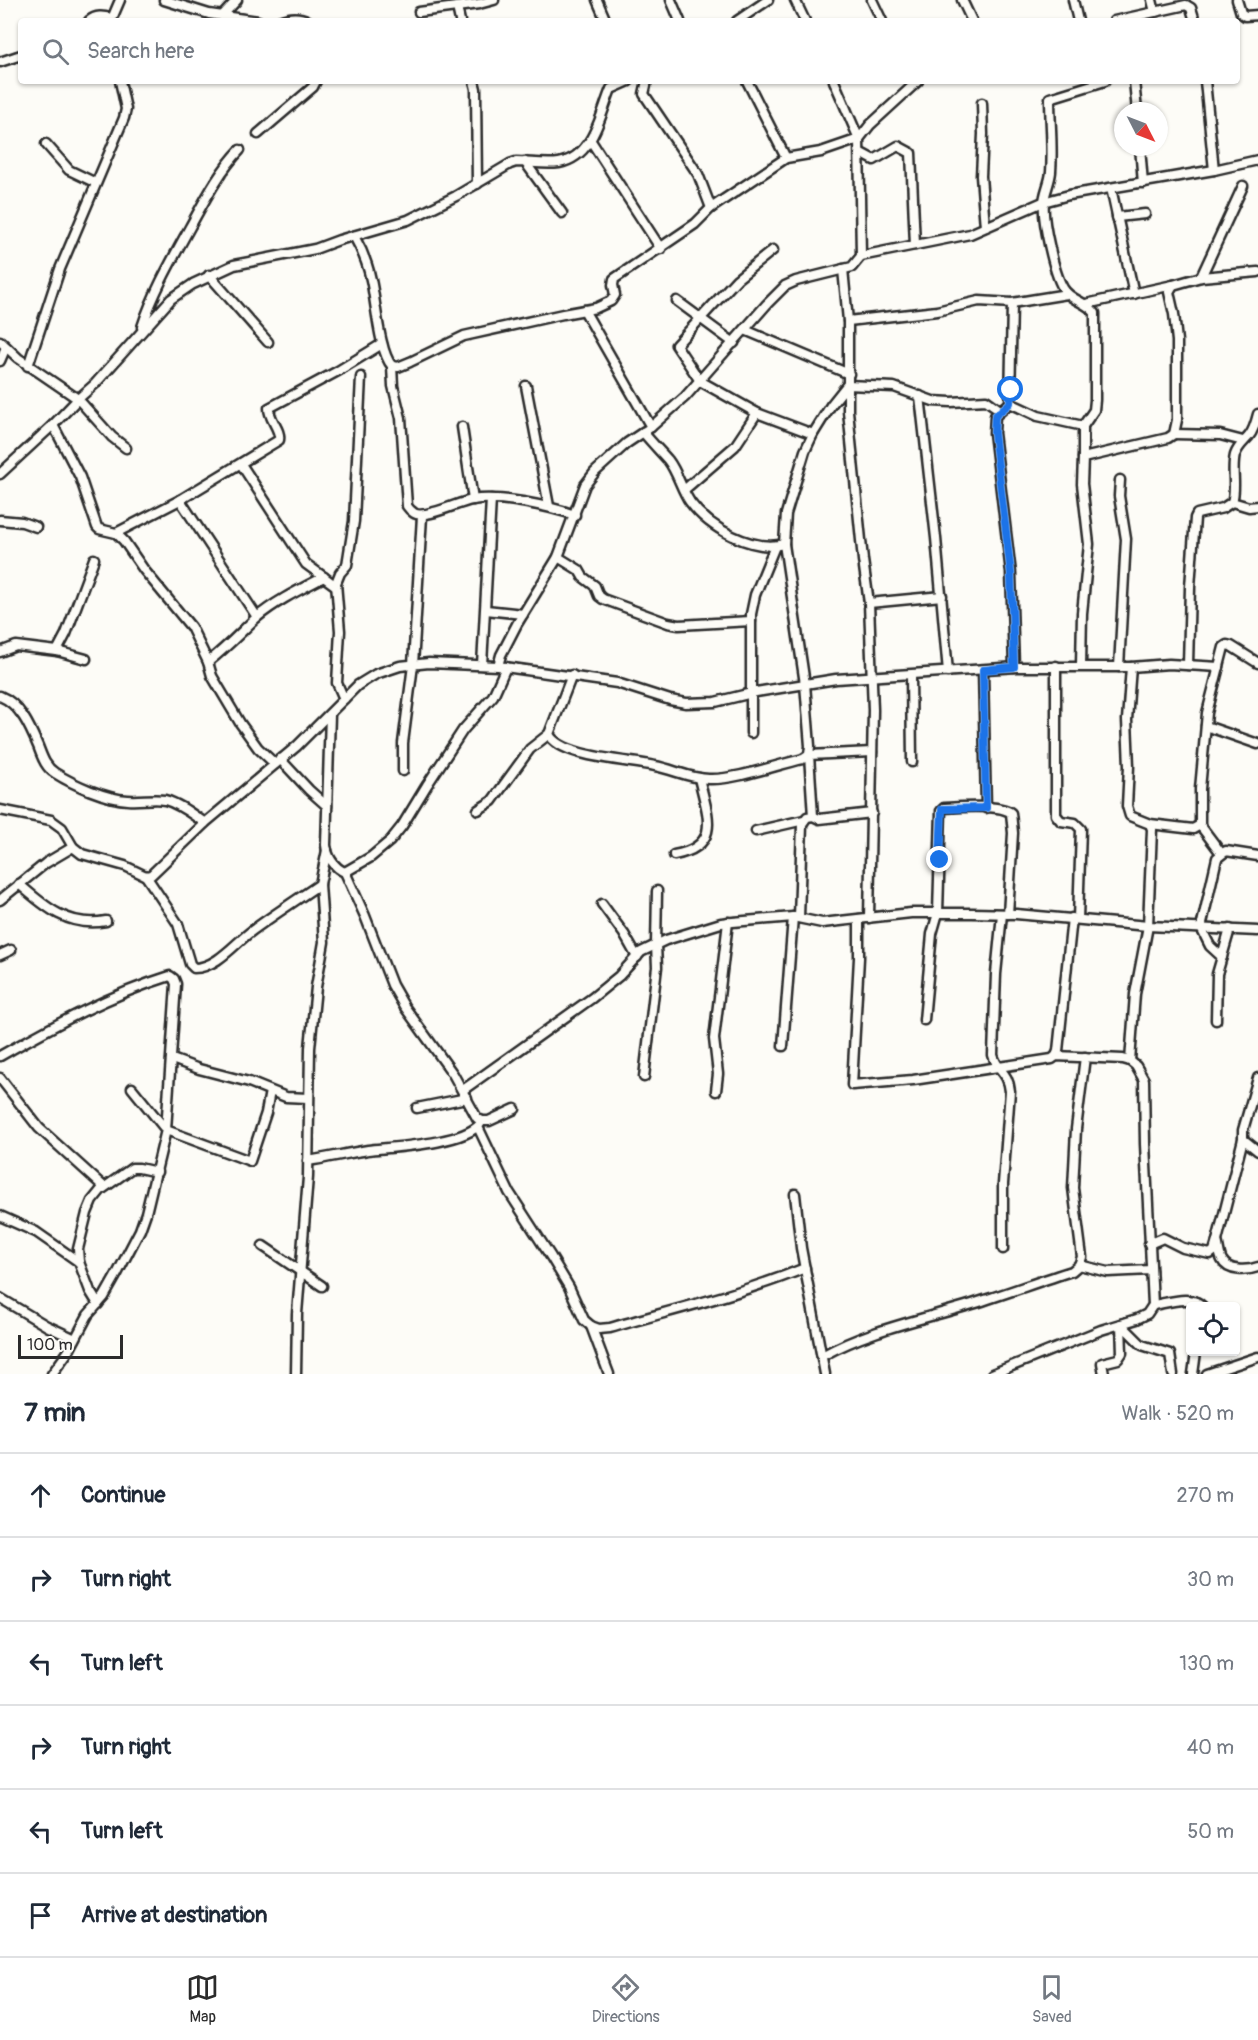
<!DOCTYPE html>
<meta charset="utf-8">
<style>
body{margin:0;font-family:Pangolin,sans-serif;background:#f2f2f3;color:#1f2937}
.controls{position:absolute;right:18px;bottom:18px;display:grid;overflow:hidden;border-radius:6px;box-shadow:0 2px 4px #0004}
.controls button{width:54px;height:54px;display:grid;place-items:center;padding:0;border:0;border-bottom:2px solid #e0e1e3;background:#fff;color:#1f2937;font:30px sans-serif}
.compass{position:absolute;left:1114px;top:102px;width:54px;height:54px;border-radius:50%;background:#fff;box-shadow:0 2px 4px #0004;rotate:132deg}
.scale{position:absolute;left:18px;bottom:15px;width:105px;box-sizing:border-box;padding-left:6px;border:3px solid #2b2b2b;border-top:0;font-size:16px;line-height:21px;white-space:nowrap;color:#2b2b2b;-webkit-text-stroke:4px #fdfcf7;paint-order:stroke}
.stop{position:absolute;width:18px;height:18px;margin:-14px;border:4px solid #1a73e8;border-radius:50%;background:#fff}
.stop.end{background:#1a73e8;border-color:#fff;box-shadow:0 2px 6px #0008}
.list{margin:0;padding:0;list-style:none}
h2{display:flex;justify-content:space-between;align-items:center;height:78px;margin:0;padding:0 24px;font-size:26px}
h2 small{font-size:20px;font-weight:400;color:#747a83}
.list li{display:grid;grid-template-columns:39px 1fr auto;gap:18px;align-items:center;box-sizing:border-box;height:84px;padding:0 24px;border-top:2px solid #e0e1e3}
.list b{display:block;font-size:22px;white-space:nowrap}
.list em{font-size:20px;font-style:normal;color:#747a83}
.icon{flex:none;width:33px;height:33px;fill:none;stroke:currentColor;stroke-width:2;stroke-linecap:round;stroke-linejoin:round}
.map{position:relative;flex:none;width:1258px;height:1374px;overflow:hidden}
.search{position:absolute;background:#fff;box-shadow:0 2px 4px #0004;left:18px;right:18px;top:18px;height:66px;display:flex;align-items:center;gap:15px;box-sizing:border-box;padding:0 21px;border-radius:6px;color:#747a83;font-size:22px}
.sheet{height:582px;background:#fff}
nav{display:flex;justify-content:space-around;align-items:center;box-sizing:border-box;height:84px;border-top:2px solid #e0e1e3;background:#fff;font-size:16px;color:#747a83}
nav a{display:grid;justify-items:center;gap:3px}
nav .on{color:#2b2b2b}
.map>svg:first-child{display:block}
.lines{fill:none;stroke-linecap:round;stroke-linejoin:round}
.minor-casing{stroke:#2b2b2b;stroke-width:13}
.minor{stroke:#fdfcf7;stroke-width:8}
.route{stroke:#1a73e8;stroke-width:8}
</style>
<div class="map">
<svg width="1258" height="1374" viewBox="0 0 1258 1374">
<rect width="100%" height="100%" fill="#fdfcf7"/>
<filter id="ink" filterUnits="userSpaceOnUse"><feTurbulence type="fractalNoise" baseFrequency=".0167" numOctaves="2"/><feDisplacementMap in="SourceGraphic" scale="12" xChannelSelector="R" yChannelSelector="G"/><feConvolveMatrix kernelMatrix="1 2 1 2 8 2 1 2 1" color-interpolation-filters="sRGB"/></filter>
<g filter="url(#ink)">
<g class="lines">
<g class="minor-casing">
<g id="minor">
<polyline points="164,0 209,14 258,21"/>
<polyline points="597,0 606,21"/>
<polyline points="671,0 680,21"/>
<polyline points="795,0 805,21"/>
<polyline points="872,0 882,21"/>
<polyline points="962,0 972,21"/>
<polyline points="1073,0 1078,21"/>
<polyline points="1152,0 1155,12"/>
<polyline points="1237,0 1241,13 1245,16 1258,15"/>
<polyline points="457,7 460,21"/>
<polyline points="419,12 479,4 494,0"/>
<polyline points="222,16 237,0"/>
<path d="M89,21C96,15 103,16 111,18"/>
<polyline points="111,21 120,0"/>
<path d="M279,21C289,17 299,16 308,21"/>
<polyline points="737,21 768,0"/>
<polyline points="1114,21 1186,5 1191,8 1195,21"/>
<polyline points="0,62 21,55"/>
<polyline points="474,81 476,89 477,184"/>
<polyline points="647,81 644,94 698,174 711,208"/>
<polyline points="747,81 786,158"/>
<polyline points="1134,81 1137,111"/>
<polyline points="1205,81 1214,170"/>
<polyline points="982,103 983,134 981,176 985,227"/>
<polyline points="258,134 313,87 316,81"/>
<polyline points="591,141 661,249"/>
<polyline points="46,144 69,170 96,183"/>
<polyline points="1140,147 1143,183"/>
<polyline points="861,153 874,160 898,146 911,153 915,245"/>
<polyline points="525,162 562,213"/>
<polyline points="1111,188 1134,294"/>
<polyline points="1117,217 1145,214"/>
<path d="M354,236C362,250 368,265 371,280C376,301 379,352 392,366L393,386L401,418L407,506C409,509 411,511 414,513C424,520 459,502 472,500C499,495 549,506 575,515"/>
<polyline points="773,250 737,279 676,345 700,381 757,413 813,434"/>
<polyline points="861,256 970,234 1043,202 1069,195 1214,170 1258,160"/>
<polyline points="843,269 848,321 848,411 863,560 869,603 873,710 869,918"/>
<polyline points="209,275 268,342"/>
<polyline points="1201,277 1243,186"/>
<polyline points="677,301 734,343"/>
<polyline points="1012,303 1010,403 995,416 994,433 1011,573 1014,667"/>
<polyline points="1086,304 1173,285"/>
<polyline points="584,310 651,427"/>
<polyline points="848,321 937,311 979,301 1012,303 1067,294"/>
<path d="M142,327C154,291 172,260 190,227C205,200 219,172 240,150"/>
<polyline points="745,330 849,374"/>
<polyline points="0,341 18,358 78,399 53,425 0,474"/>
<polyline points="0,361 6,347"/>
<polyline points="28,366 60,269 124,118 126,109 120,81"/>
<polyline points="392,366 398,367 410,362 464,336 563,314 596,308 611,301 615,295 613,285 614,279 695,224 711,208 786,158 821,152 859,139 834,81"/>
<polyline points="526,386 549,506"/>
<polyline points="920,396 936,538 948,672"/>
<polyline points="1010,403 1038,416 1083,426"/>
<polyline points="53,425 80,477 97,527 99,529 116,533 124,541 144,570 191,627 208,662 212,676 240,723 258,748 275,764"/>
<polyline points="462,427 473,500"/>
<path d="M643,432C651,442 660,451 668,460C678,473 681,489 690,502C709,528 752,552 784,544"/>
<polyline points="1174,434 1220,435 1243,441"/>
<path d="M126,448L112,437L78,399L95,384L171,299L193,284L234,265L315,249L339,240L408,220L456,196L510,164L516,162C529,162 546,165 559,163C593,157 600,116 611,89L629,81"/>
<path d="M1083,458V426L1094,410L1095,400V313C1087,302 1069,300 1063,288C1054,273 1042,220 1044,203C1044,193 1050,183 1051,172C1053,147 1050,122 1050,98L1105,81"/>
<polyline points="241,464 306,564 336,586"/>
<polyline points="684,490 735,446 757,413"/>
<polyline points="180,500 257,617"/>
<polyline points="1232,502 1249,507 1258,506"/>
<polyline points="0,520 22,522 36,527"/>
<path d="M116,533L180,500L279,440C281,429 269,420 269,408L338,371L382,344"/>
<polyline points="558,557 579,570 583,577 595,586 599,596 603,599 668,623 679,625 751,621"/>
<polyline points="869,603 942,596"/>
<polyline points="486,610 523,614"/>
<polyline points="57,651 66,634 94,559"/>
<polyline points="0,652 16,646 57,651 86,659"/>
<path d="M208,662C226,648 240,633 256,618C276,601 301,589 324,577"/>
<polyline points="482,665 491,499"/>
<path d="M1188,665L1190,587L1195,518L1197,514L1223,508L1232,502C1237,487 1231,471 1235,455C1238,446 1243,443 1249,436C1254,430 1256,422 1258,414"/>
<polyline points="498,666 501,655 517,624 558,557 585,485 595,472 627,443 651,427 685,397 767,304 785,286 796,281 852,267 861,256 859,139 870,125 918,81"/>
<polyline points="1056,666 1056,815 1061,821 1075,823 1081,829 1078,919"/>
<polyline points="1081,666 1082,613 1089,544 1082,484 1083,458 1168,438 1174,434 1177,420 1177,341 1174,314 1169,292 1173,285 1201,277 1258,272"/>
<polyline points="1119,667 1126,539 1119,496 1120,480"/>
<polyline points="983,670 986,808"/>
<path d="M572,675L549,734C560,758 631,760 655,766C672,769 691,779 709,779C735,780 776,765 803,759L809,755L872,752"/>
<polyline points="911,675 912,762"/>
<path d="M0,696C20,704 30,727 38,746C42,756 45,767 55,773C74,785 106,799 128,800C141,801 153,798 165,800C180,804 193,815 205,823"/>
<polyline points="344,699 337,683 340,631 336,583 340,573 347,565 354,521 361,377"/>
<path d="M330,714L326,845C327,856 334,868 345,872L371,857L390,841L402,826L427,785L463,730L493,696L506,667"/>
<polyline points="1206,726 1258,744"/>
<polyline points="751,733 751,614 755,595 775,546"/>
<polyline points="280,759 309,790 327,806"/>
<polyline points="403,771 403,743 413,665 422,516"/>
<polyline points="0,810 51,820 62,828 73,847 82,854 125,866 146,876 151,875 205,823 297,746 358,685 376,674 400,666 429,663 498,666 617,683 670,700 686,703 715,702 756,692 836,679 1017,667 1131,667 1169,664 1219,667"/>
<polyline points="478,810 492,801 530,749 549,734"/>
<polyline points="872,813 819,819 813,816 809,755 810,746 805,684 784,544 786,514 805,451 813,434 831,405 847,385 894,387 933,401 951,402 986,400 1000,410"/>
<polyline points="1150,824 1193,829 1200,825"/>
<polyline points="756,831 804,820"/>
<polyline points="1221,853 1200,825 1200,789 1207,713 1224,647 1227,645 1231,646 1258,663"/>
<path d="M674,855C723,846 707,814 699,778"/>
<polyline points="345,872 365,916 392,985 404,1006 453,1074 477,1118 482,1121"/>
<path d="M146,876L178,924L190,964L194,968C217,968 236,942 253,930C275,914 298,899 320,884"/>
<path d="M19,884C45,907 69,928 106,921"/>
<polyline points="0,900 46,863 73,847"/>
<polyline points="602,904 624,934 637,957"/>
<path d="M1002,914L996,974L993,1055C997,1071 1008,1071 1010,1091L1003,1184V1249"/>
<polyline points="799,918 802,824 807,817 813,816"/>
<polyline points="859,919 859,958 852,1085 913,1080 1052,1059 1056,1056 1123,1059 1130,1061 1136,1066 1144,1080 1145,1144 1153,1305 1147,1314 1137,1319 1101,1330 992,1374"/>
<polyline points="0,955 11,950"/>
<polyline points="1222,957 1210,946 1201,928 1217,858 1226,851 1258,856"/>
<path d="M924,1020L932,934L938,913L941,811L944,808C959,807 1000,804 1011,813L1013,833L1008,914"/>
<polyline points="1216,1020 1217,974 1230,929"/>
<polyline points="783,1046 793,917"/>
<path d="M0,1056C55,1025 109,995 170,976L174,979L176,984L166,1130L146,1213L140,1230L117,1274L104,1297L88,1315L70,1349L52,1374"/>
<polyline points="1056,1056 1058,1051 1072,918"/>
<polyline points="172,1059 199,1069 249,1082 286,1097 308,1098"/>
<polyline points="1130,1061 1135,994 1148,926 1152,829 1150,824 1130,816 1127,806 1129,766 1127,720 1131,667"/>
<polyline points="644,1077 657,967 656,945 657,891"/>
<polyline points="0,1078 39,1128 104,1187"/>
<path d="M1258,1078L1243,1130V1139L1217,1241C1219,1247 1219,1255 1222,1260C1228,1272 1247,1271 1258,1267"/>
<polyline points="132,1088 166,1130 250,1161 266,1113 270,1091"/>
<polyline points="463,1090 592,998 619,976 641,952 666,940 721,923 793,917 822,923 911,913 972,913 1016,914 1148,926 1258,931"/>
<polyline points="716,1091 718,1074 714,1039 728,922"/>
<polyline points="417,1108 467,1098"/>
<polyline points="482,1121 489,1121 515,1109"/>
<path d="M478,1127L509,1192L551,1257L569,1287L584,1320L591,1326L599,1329L610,1328C676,1309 741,1294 805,1268"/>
<polyline points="1243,1139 1258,1151"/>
<path d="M308,1161C328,1158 348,1153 368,1150C394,1147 463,1144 480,1124"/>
<polyline points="795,1194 801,1248 825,1374"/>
<polyline points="0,1216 36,1232 79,1262"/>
<polyline points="1149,1244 1163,1238 1183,1248 1210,1254 1214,1251 1217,1241"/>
<polyline points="263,1246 322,1286"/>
<polyline points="1079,1265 1108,1272 1151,1270"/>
<polyline points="0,1298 47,1326 75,1339"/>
<polyline points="98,1304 90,1291 79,1262 78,1249 87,1213 92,1201 101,1190 132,1168 139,1168 157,1172"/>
<path d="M1153,1305C1167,1303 1192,1294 1202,1306"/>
<polyline points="591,1326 609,1374"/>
<path d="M822,1356C874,1327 932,1318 988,1299C1016,1290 1043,1280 1072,1271L1079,1265L1082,1257L1073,1188L1076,1129L1085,1057"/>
<polyline points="296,1374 297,1314 308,1177 310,1048 316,987 324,942 320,884 327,850"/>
<polyline points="1104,1374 1102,1363 1118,1359 1122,1353 1121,1324 1142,1345 1170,1354 1173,1374"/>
<polyline points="1193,1374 1196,1352"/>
<polyline points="1207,1374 1258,1357"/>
</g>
</g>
<use href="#minor" class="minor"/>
</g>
</g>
<g class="lines" filter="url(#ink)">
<polyline class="route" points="940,860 942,809 986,808 983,670 1014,667 1011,573 994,433 995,416 1010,403 1011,390"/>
</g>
</svg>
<div class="controls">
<button><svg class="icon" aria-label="locate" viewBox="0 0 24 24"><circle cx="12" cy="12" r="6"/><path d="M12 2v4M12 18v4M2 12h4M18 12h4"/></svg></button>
</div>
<svg class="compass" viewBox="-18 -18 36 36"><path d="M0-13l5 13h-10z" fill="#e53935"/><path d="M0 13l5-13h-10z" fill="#747a83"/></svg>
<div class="scale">100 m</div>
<div class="stop" style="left:1011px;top:390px"></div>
<div class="stop end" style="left:940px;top:860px"></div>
<div class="search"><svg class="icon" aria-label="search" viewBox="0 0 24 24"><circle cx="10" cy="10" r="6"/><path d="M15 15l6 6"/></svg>Search here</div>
</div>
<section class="sheet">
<h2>7 min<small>Walk · 520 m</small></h2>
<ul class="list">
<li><svg class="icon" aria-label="ahead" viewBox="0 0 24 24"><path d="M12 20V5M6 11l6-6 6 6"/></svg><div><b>Continue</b></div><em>270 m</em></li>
<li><svg class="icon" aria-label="right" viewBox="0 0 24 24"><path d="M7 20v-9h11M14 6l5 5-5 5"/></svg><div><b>Turn right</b></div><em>30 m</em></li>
<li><svg class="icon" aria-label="left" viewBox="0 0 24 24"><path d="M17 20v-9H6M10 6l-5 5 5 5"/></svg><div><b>Turn left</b></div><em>130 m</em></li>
<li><svg class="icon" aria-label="right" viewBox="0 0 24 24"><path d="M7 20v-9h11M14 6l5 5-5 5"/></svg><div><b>Turn right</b></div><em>40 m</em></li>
<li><svg class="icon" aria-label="left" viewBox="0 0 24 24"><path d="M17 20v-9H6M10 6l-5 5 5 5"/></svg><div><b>Turn left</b></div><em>50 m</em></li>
<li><svg class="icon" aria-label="arrive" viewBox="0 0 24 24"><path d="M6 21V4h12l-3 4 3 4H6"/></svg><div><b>Arrive at destination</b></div></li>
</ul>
</section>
<nav>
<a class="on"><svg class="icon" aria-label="map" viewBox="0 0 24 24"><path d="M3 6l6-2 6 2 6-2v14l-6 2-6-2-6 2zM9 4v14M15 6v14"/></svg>Map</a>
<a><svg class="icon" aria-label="directions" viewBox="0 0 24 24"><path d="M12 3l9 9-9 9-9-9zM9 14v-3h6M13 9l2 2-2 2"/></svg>Directions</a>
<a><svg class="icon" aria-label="saved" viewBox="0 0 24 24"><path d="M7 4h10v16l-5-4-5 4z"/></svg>Saved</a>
</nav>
